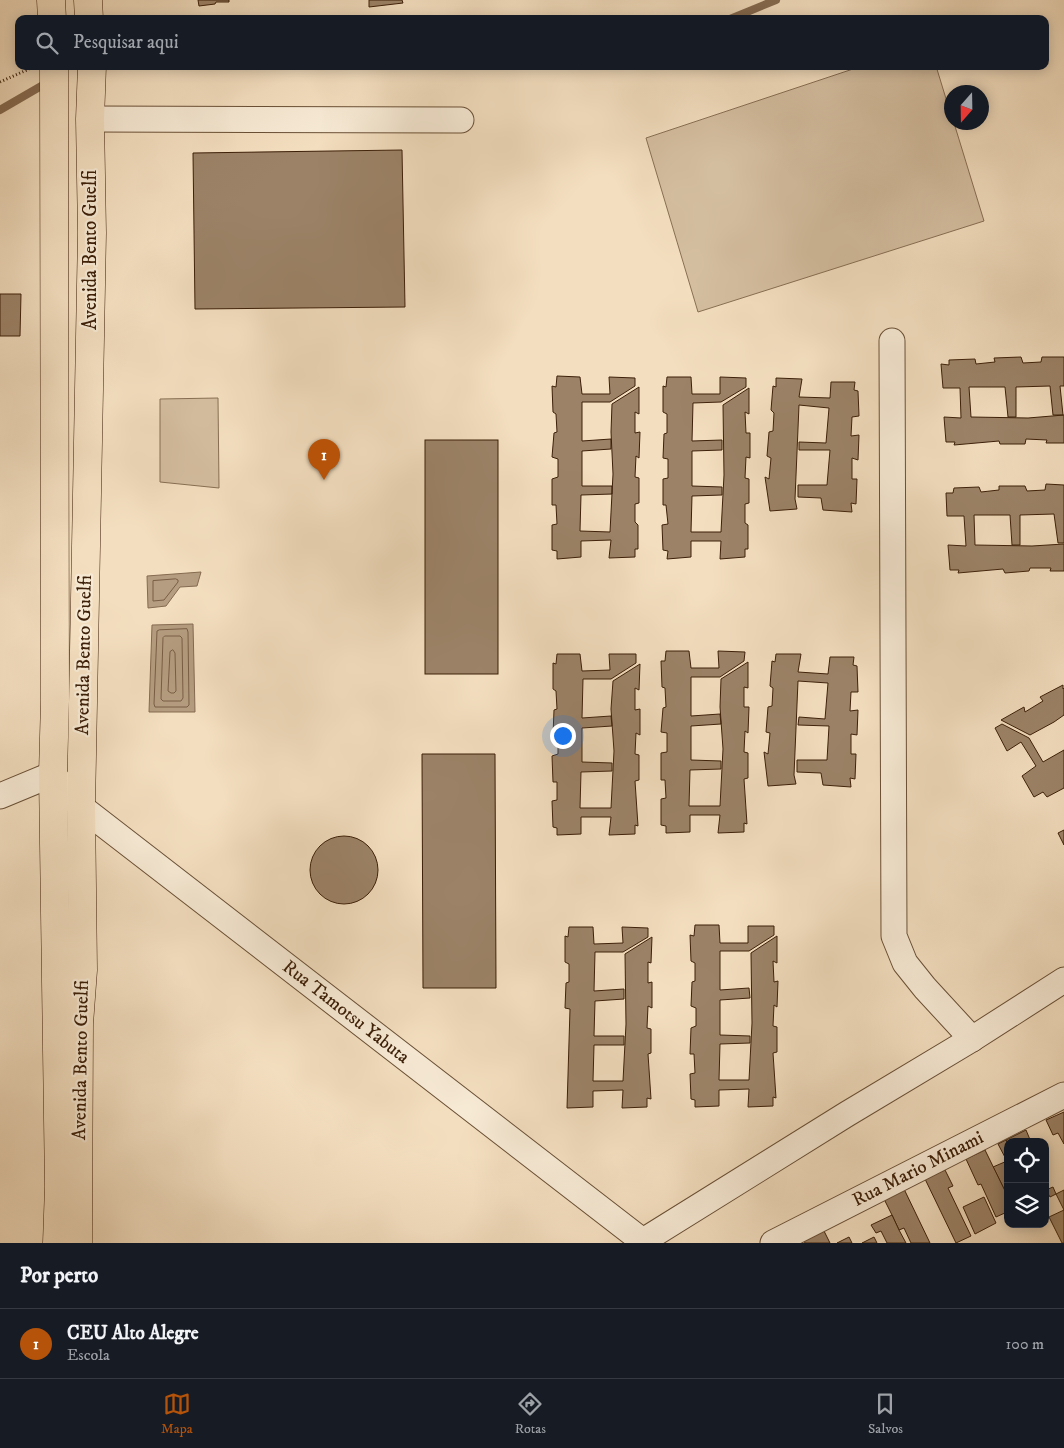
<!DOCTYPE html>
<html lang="pt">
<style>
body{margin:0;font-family:"IM FELL DW Pica",serif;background:#242831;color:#f1f3f6}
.controls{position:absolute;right:15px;bottom:15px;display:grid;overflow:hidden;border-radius:10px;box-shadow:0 2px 12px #0003}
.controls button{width:45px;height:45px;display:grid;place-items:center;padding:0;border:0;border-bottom:1px solid #363941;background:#171b24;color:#f1f3f6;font:25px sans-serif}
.compass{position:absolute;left:944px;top:85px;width:45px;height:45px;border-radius:50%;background:#171b24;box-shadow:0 2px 12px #0003;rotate:200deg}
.you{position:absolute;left:562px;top:735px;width:18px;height:18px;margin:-12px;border:4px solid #fff;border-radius:50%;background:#1a73e8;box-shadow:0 0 0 8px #1a73e833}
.badge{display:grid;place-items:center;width:32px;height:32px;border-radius:50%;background:#b45309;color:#fff;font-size:16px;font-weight:700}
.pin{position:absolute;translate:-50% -41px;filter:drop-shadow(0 1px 2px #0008)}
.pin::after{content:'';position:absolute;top:26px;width:18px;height:15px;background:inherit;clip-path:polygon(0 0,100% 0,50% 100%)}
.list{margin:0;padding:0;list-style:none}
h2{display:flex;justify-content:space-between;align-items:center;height:65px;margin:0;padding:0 20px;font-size:21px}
h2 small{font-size:16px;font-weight:400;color:#9ea1a6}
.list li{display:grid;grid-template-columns:32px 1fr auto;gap:15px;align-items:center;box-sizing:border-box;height:70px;padding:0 20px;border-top:1px solid #363941}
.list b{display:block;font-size:19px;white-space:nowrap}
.list p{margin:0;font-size:16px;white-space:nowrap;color:#9ea1a6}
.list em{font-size:16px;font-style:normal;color:#9ea1a6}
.icon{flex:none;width:28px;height:28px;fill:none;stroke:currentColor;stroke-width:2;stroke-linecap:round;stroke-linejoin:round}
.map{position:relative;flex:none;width:1064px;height:1243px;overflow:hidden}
.search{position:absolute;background:#171b24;box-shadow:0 2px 12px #0003;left:15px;right:15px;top:15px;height:55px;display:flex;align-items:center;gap:12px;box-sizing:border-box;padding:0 18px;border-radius:10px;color:#9ea1a6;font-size:19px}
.sheet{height:135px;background:#171b24}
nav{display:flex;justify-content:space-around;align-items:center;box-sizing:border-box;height:70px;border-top:1px solid #363941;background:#171b24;font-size:14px;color:#9ea1a6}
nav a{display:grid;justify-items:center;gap:2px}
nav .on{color:#b45309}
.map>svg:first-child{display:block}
.green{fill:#d4bea0;stroke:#886f54}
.water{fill:#b59d81;stroke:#856b51}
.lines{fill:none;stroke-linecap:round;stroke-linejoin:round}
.shore{stroke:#795e45;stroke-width:1}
.stream{stroke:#856b51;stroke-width:8}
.building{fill:#9c8368;stroke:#3d2009}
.minor-casing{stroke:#6a5036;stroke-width:27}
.major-casing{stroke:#3d2009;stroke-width:29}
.path{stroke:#3d2009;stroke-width:3;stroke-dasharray:1 2.5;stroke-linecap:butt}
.minor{stroke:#f7ead5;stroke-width:25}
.major{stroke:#f3debf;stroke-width:28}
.labels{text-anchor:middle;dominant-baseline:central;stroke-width:4.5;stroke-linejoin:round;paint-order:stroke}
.street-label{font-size:19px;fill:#3d2009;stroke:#f7ead5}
</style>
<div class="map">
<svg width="1064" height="1243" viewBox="0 0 1064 1243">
<rect width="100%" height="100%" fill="#f3debf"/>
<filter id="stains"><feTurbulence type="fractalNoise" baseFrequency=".004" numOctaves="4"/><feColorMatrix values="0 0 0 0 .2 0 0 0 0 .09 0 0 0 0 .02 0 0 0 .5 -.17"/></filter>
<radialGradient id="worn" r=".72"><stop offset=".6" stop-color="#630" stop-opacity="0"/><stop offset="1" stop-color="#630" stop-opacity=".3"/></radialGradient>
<g class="green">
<polygon points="862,66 936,66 951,115 952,122 954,123 984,221 698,312 646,138"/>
<polygon points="218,398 219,488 160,482 160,399"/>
</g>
<g class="water">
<polygon points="201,572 197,586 180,587 166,606 148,608 147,576"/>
<polygon points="193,624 195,712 149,712 152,625"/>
</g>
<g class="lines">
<g class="shore">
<polygon points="176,579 178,580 178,582 164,600 153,601 153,581"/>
<polygon points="187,629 188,632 189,705 187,707 155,707 154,704 157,631 159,630"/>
<polygon points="165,636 180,636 182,638 183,698 181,701 163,701 161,699 163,638"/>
<polygon points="173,650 175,653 176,691 174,693 171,693 168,691 170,652"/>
</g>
<g class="stream">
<polyline points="730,19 776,0"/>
<polyline points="0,110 43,85"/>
</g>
</g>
<g class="building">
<polygon points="198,0 229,0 229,2 216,2 215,4 199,6"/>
<polygon points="369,0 402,0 403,3 369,7"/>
<polygon points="402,150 405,307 195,309 193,153"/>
<polygon points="0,294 21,294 20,336 0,336"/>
<polygon points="1021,357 1023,363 1041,362 1042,357 1064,357 1064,386 1060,386 1063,415 1053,415 1050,386 1016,387 1016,417 1008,417 1005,387 969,387 971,417 1028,418 1064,415 1064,443 1046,443 1047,440 1026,439 1025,444 1000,444 999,441 954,445 955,442 946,442 944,417 961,418 960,388 943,388 941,364 949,365 949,360 975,359 976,364 995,362 994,358"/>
<polygon points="557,376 580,377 582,394 610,394 609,377 635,378 635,386 610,402 582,402 582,441 611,439 611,449 582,451 582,486 612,486 612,494 581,495 580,531 610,532 613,474 611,432 612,404 639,387 639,414 635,412 635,433 640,432 639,458 636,456 635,477 639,478 639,503 635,504 635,522 638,525 638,549 635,549 635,557 609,558 611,540 581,541 581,557 557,559 557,551 552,550 552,525 557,524 556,505 552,505 552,479 558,477 558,459 552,457 554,433 557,432 556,414 553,412 552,386 556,387"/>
<polygon points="667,377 691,377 692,394 720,394 720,377 746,378 746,387 721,402 693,403 692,441 722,440 722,450 692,451 692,486 722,487 722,495 692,496 691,532 721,532 724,475 723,405 749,388 749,414 745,412 746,433 750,433 750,458 746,457 745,478 749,479 749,503 745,504 745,523 748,525 748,549 745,549 745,557 720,559 721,541 691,541 691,557 667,559 668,551 663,550 662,525 668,524 666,505 663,505 663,479 668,478 668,459 663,458 664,434 667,433 667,414 663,412 663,386 666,387"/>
<polygon points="776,378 802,379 799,397 830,398 831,382 855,382 854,390 858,391 859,416 852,417 851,436 859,435 858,460 852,458 852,479 857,479 856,504 851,503 852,512 823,510 821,498 798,497 798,485 827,485 830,450 799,450 799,442 826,443 829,408 799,405 795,499 797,509 770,511 765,477 769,479 771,458 767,456 769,432 773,431 774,413 771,410 773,386 776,387"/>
<rect x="425" y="440" width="73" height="234"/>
<polygon points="1046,484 1064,485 1064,543 1058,543 1054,514 1020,515 1020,545 1012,545 1010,515 974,515 975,545 1032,546 1064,544 1064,571 1050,571 1051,568 1030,568 1029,571 1005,573 1003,569 958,573 959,570 950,570 948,545 966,546 964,516 947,516 946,493 953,493 954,488 979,487 981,492 999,490 999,486 1025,486 1027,491 1045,490"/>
<polygon points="666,651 689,651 691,668 719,668 718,651 745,652 744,661 720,677 691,677 691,716 720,714 721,724 691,726 691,760 721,761 721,769 690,770 689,806 720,806 723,749 720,707 721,679 748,662 748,688 744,687 744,707 749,707 748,733 745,731 744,752 748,753 748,778 744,779 747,824 744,823 744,832 718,833 720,815 690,815 690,832 666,833 666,826 661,825 661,799 666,798 665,780 661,780 661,753 667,752 667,733 661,732 663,708 666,707 665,688 662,687 661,661 665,661"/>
<polygon points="557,654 580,654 582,671 610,670 609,654 636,654 636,663 611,679 583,679 582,718 611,716 612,726 582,728 582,762 612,763 612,771 581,772 580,808 611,808 614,751 611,709 613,681 640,664 639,690 635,688 635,710 640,709 640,735 636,733 635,754 639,755 639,780 635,781 638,826 635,825 635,834 609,835 611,817 581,817 581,834 557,835 557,828 553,827 552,801 557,800 557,782 553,782 552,756 558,754 558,736 553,735 554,710 557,709 556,691 553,689 553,663 556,664"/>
<polygon points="776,654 801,654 798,672 828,674 830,657 854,657 853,665 857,666 858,692 851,692 850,711 858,710 857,735 851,734 851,754 856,754 855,779 850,778 851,787 823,785 821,773 797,772 797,760 827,760 829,726 798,725 799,717 825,719 828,683 798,681 794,775 796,784 768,786 764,752 768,754 770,733 766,732 768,707 772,706 773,688 770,686 772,661 775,662"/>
<polygon points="1063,685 1063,689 1064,688 1064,715 1054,722 1030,735 1001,720 1024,707 1025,712 1043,701 1040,697"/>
<polygon points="1002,724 1029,738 1043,762 1064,750 1064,788 1047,797 1043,792 1034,797 1022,776 1036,766 1021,742 1007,751 995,728"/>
<polygon points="422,754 495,754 496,988 423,988"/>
<polygon points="1064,830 1064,845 1058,833"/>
<circle cx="344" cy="870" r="34"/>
<polygon points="695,925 719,925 720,943 748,943 748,926 774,926 774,935 749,951 720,951 720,990 749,988 750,998 720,1000 720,1035 750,1036 750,1043 720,1044 719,1080 749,1080 752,1023 751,953 777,936 777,963 773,961 774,982 778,981 777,1007 774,1005 773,1026 777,1027 777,1052 773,1053 776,1098 773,1097 773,1106 748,1107 749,1089 719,1090 719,1106 695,1107 695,1100 691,1099 690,1074 695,1073 694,1054 690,1054 691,1028 696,1026 696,1008 691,1006 692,982 695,981 695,963 691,961 690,935 694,936"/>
<polygon points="569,927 593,927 594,944 623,943 622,927 648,928 648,937 623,952 595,952 594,991 624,989 624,999 595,1001 594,1036 624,1036 624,1045 594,1045 593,1081 623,1081 626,1024 625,954 652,937 651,963 648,962 648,983 652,982 652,1008 648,1006 647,1028 651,1029 651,1053 648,1054 651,1099 647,1098 647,1107 622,1108 623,1090 593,1091 593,1107 567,1108 570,1009 565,1008 566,983 569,982 569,964 565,962 565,936 568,937"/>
<polygon points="1064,1112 1064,1144 1058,1133 1053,1135 1046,1120"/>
<polygon points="1026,1130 1031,1142 1008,1142 1008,1144 1006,1140"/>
<polygon points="1006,1140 1008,1144 1008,1197 993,1167 1007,1161 998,1144"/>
<polygon points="985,1150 1008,1197 1008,1214 1007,1212 996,1217 981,1184 978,1185 966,1159"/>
<polygon points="945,1170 953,1186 948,1188 971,1236 956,1243 925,1179"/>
<polygon points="1053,1187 1056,1194 1050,1197 1046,1190"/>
<polygon points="904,1189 930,1243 911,1243 904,1228 899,1230 892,1215 884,1199"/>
<polygon points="1064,1190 1064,1210 1056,1194"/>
<polygon points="984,1197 996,1223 975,1234 963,1207"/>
<polygon points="1064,1210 1064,1243 1062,1243 1049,1217"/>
<polygon points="892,1215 899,1230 906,1243 887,1243 881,1231 876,1233 871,1225"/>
<polygon points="823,1229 830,1243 805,1243 803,1239"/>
<polygon points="849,1237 852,1243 837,1243"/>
<polygon points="874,1237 877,1243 862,1243"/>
</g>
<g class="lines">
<g class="minor-casing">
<g id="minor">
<polyline points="90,119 461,120"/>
<polyline points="892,341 894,936 905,963 925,988 972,1039"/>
<polyline points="0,796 53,774 81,807 645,1243"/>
<polyline points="643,1241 847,1114 972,1039 1064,980"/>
<polyline points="773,1243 1064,1095"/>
</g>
</g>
<g class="major-casing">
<g id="major">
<polyline points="51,0 52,19"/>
<polyline points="88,0 89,19"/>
<polyline points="54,66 55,701 53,774 59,1187 57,1243"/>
<polyline points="78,1243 79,1024 83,970 81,807 92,233 90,119 92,66"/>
</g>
</g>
<polyline class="path" points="0,82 29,69"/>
<use href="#minor" class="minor"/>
<use href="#major" class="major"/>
</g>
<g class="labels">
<g class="street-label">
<text transform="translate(90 250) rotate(-90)">Avenida Bento Guelfi</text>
<text transform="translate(84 655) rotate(-89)">Avenida Bento Guelfi</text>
<text transform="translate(346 1012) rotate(38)">Rua Tamotsu Yabuta</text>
<text transform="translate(81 1060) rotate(-89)">Avenida Bento Guelfi</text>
<text transform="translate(918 1169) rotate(-27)">Rua Mario Minami</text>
</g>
</g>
<rect width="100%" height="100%" filter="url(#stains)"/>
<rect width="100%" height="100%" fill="url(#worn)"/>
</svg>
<div class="controls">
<button><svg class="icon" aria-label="locate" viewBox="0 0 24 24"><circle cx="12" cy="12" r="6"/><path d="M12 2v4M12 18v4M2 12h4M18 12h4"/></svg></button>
<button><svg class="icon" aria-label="layers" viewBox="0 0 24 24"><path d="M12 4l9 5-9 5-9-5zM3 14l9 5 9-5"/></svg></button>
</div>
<svg class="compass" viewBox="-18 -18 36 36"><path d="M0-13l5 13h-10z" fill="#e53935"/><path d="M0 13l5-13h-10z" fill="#9ea1a6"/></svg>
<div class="you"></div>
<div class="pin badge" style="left:324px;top:480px">1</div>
<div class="search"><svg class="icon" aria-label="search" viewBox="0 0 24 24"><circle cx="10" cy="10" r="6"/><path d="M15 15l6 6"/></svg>Pesquisar aqui</div>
</div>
<section class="sheet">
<h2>Por perto<small></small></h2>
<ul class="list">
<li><span class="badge">1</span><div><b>CEU Alto Alegre</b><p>Escola</p></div><em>100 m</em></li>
</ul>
</section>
<nav>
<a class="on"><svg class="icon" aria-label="map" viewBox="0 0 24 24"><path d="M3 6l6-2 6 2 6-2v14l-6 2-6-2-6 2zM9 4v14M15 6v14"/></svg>Mapa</a>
<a><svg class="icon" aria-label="directions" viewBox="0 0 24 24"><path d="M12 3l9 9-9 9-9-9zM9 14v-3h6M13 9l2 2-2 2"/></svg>Rotas</a>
<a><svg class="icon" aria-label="saved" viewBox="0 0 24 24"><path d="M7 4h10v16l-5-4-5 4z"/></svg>Salvos</a>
</nav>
